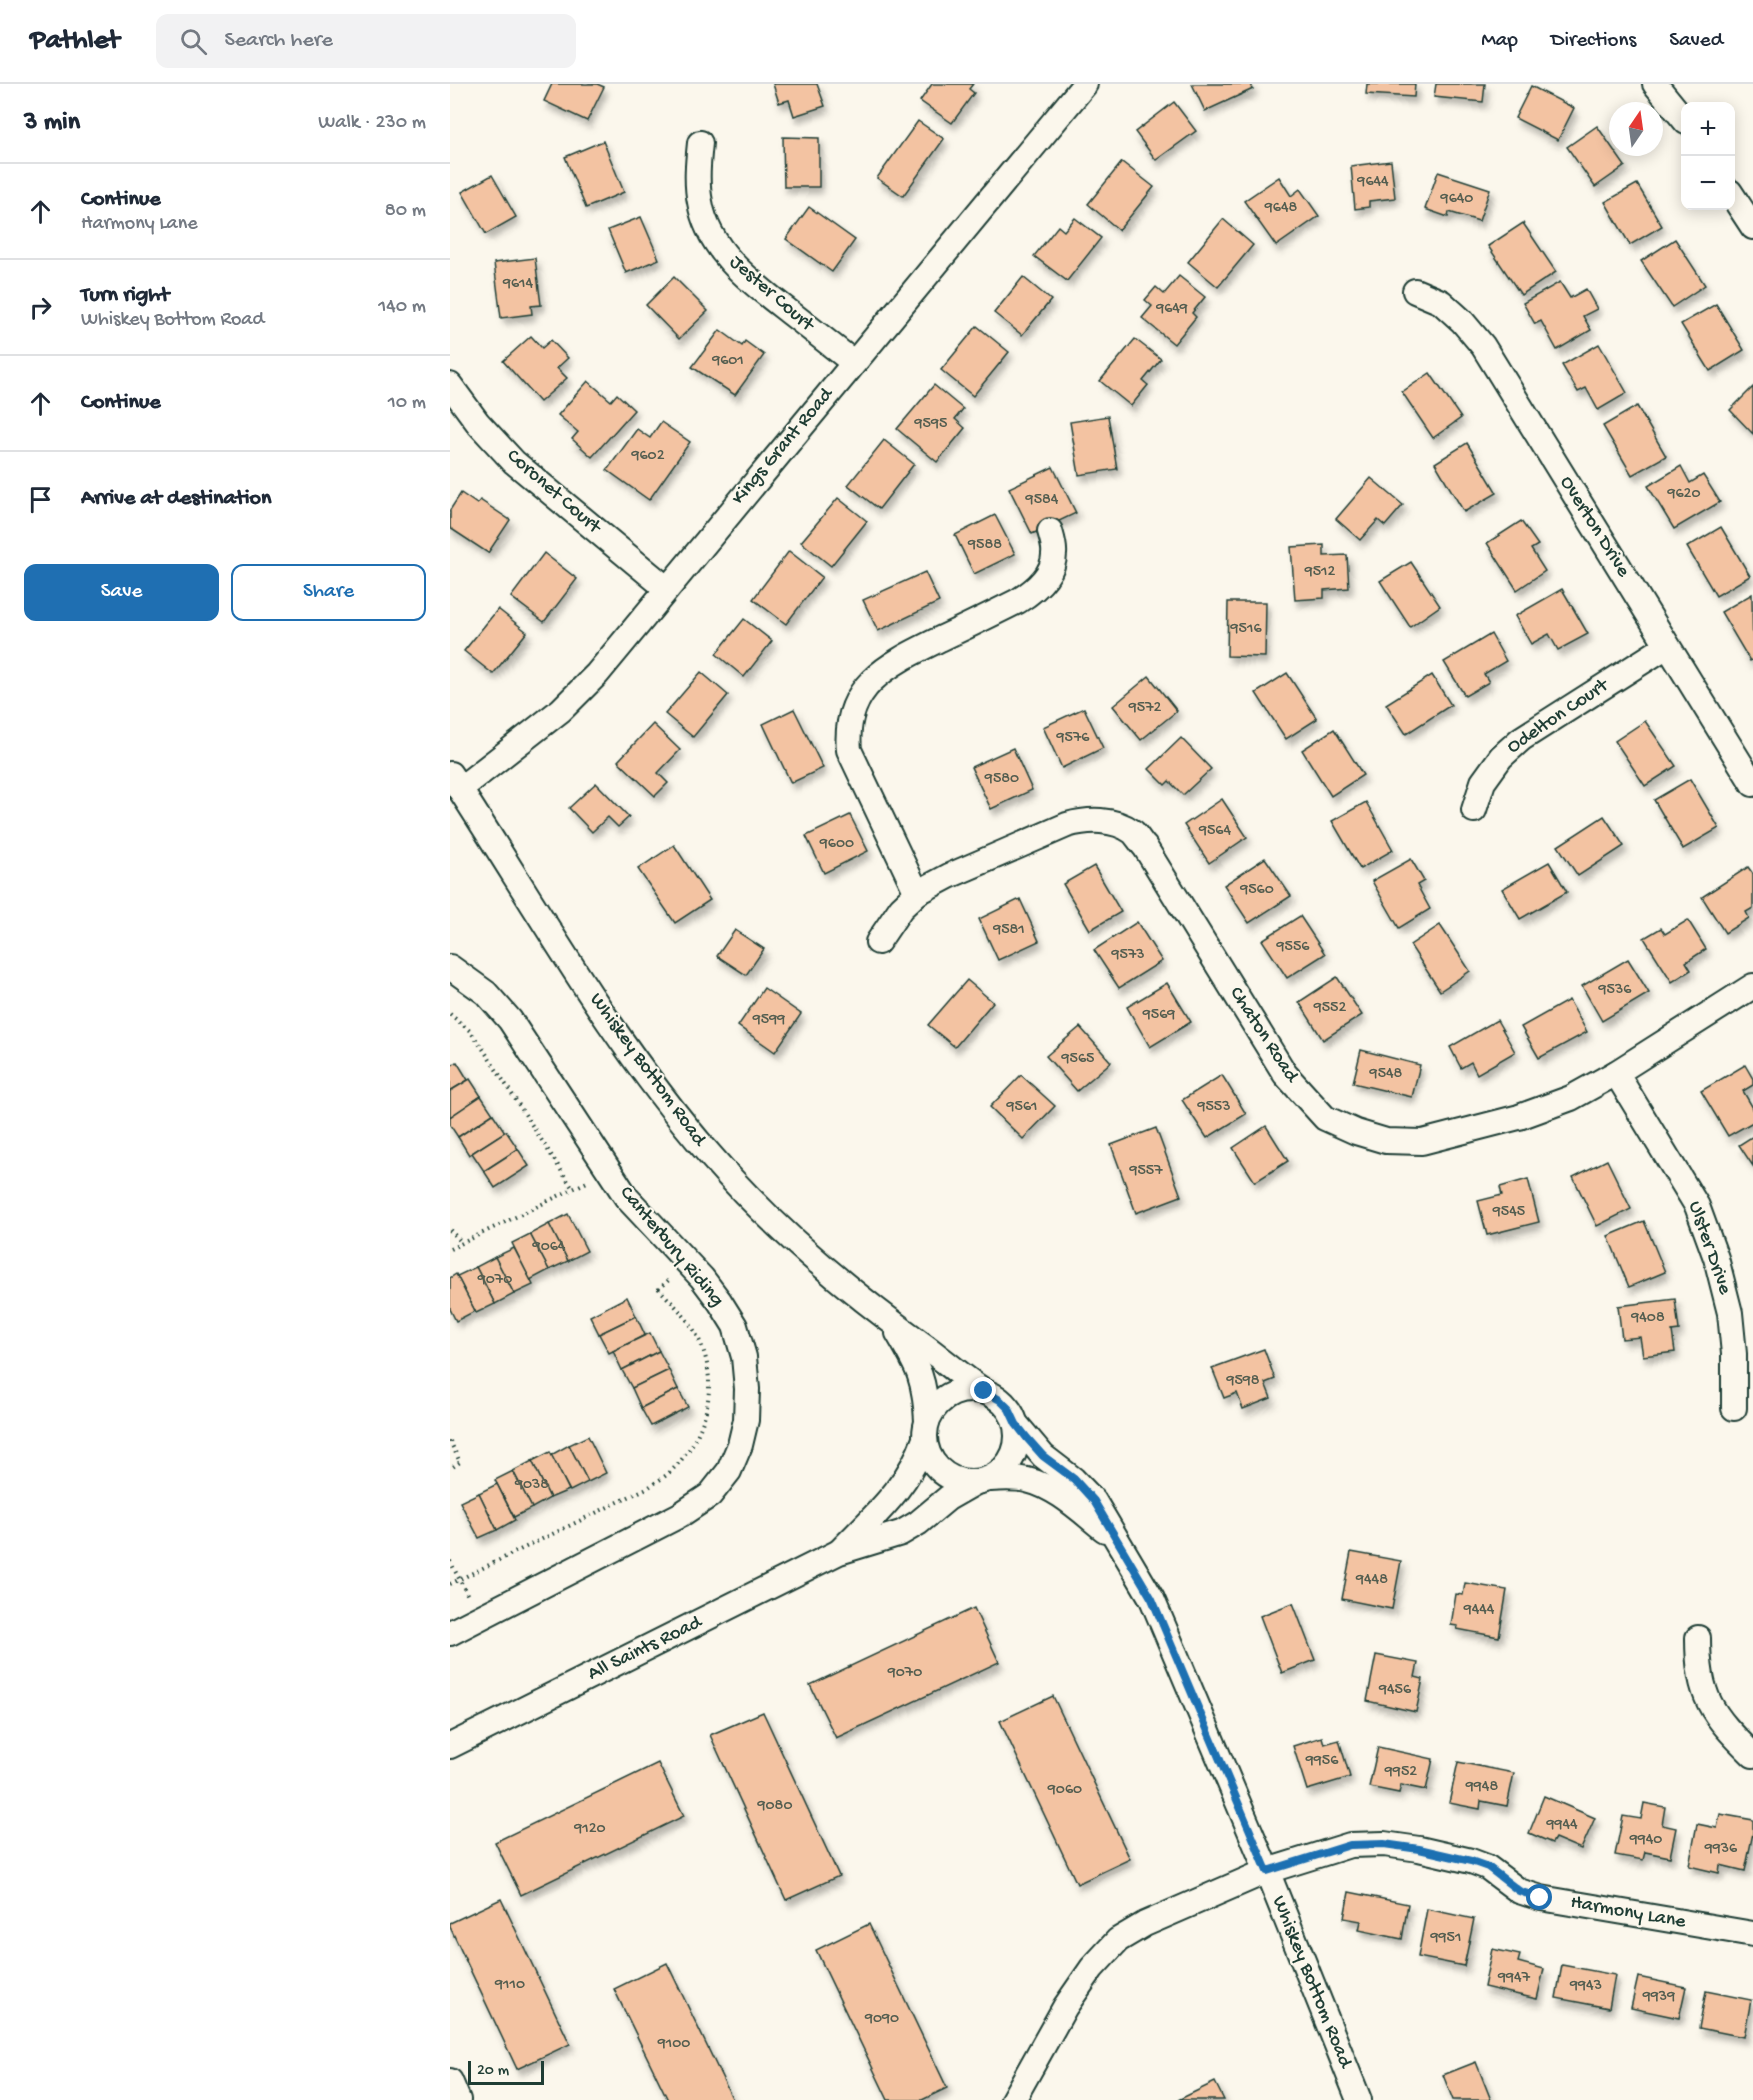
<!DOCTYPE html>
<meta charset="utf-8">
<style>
body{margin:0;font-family:"Gochi Hand",sans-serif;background:#f2f2f3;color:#1f2937}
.controls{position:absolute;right:18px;top:18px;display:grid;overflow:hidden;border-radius:12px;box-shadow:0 3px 15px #0003}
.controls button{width:54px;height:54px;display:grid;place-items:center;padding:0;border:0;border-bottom:2px solid #e0e1e3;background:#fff;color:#1f2937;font:30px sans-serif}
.compass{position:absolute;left:1159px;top:18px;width:54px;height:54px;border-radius:50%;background:#fff;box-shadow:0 3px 15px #0003;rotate:13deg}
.scale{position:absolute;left:18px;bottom:15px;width:76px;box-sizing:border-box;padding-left:6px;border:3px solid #1f3d34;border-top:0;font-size:16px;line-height:21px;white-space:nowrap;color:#1f3d34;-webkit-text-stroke:4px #fbf7ec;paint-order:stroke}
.stop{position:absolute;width:18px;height:18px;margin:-14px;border:4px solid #1f6fb2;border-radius:50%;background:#fff}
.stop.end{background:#1f6fb2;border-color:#fff;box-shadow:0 2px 6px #0008}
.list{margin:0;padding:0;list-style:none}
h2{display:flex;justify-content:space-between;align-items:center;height:78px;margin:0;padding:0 24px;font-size:26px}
h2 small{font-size:20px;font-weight:400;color:#747a83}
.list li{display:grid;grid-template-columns:39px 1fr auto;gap:18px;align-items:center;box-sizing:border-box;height:96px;padding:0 24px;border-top:2px solid #e0e1e3}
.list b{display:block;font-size:22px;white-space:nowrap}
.list p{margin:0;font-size:20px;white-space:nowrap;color:#747a83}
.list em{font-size:20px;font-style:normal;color:#747a83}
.actions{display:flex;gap:12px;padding:18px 24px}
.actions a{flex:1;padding:14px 0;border:2px solid #1f6fb2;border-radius:12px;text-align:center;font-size:21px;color:#1f6fb2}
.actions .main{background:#1f6fb2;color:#fff}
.icon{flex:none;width:33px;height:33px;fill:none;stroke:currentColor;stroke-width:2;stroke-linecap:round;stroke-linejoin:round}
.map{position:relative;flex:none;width:1303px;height:2016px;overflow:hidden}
header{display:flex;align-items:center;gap:36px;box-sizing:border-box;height:84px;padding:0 30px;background:#fff;border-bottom:2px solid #e0e1e3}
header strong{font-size:28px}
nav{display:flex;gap:33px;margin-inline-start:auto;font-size:21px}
.search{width:420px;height:54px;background:#f2f2f3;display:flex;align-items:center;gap:15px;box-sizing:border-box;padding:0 21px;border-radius:12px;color:#747a83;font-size:22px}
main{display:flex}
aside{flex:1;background:#fff}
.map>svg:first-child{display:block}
.building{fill:#f3c3a2;stroke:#1f3d34;stroke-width:1.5;filter:url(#shadow)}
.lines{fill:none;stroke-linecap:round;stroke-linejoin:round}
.minor-casing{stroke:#1f3d34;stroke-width:28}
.path{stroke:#1f3d34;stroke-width:4;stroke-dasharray:1.5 4.5;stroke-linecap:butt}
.minor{stroke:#fbf7ec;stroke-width:24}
.route{stroke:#1f6fb2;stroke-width:8}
.labels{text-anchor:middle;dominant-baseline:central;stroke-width:4.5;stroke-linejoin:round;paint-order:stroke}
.number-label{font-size:16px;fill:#545e50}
.street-label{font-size:20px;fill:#1f3d34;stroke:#fbf7ec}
</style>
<header>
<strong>Pathlet</strong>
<div class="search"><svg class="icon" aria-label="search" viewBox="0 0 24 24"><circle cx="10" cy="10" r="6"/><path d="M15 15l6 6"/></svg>Search here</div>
<nav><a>Map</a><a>Directions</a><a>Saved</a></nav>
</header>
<main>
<aside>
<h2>3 min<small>Walk · 230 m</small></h2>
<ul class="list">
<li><svg class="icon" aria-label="ahead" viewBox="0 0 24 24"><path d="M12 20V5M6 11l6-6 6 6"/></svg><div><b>Continue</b><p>Harmony Lane</p></div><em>80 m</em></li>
<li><svg class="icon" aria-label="right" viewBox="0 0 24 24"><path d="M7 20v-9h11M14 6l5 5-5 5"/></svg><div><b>Turn right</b><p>Whiskey Bottom Road</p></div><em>140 m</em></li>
<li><svg class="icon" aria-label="ahead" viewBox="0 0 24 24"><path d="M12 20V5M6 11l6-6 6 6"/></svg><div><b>Continue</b></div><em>10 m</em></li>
<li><svg class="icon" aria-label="arrive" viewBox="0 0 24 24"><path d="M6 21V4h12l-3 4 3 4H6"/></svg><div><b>Arrive at destination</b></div></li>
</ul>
<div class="actions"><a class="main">Save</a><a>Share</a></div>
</aside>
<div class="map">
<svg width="1303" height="2016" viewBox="0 0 1303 2016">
<defs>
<filter id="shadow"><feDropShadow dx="3.5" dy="6" stdDeviation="3" flood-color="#0004"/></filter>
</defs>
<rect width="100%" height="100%" fill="#fbf7ec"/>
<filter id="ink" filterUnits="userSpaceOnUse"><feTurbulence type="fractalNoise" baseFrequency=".0167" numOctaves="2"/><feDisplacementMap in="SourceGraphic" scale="12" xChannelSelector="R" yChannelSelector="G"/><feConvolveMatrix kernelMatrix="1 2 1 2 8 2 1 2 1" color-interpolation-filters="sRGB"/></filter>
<g filter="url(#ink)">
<g class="building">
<polygon points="102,0 147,0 154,3 137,37 94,17"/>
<polygon points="323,0 367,0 375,22 344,32 339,16 329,19"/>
<polygon points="482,0 523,0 519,5 524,9 502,39 470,17"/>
<polygon points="742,0 801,0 803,5 755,27"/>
<polygon points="917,0 965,0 964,13 916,10"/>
<polygon points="986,0 1035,0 1033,18 984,13"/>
<polygon points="1081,2 1124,24 1108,56 1065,34"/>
<polygon points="724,18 746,47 706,76 685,48"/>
<polygon points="468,37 494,55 453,112 427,94"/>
<polygon points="1147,42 1175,82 1145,103 1117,63"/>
<polygon points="333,53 369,54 369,103 334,103"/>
<polygon points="153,57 174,108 136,124 115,73"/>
<polygon points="941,77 945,114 919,117 919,123 905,125 901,82"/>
<polygon points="672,78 704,103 669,146 638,120"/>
<polygon points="988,88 1040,105 1029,137 999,128 998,133 975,125"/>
<polygon points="42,91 66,133 36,150 12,108"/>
<polygon points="829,93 841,112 850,105 869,132 826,162 794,117"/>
<polygon points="1187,100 1212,142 1180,161 1155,118"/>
<polygon points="359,123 405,156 382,188 336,155"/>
<polygon points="191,133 209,175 176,189 158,146"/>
<polygon points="625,134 651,154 617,197 584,172 608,142 614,147"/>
<polygon points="773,135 803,161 768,203 738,178"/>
<polygon points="1073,139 1106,188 1071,211 1038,162"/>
<polygon points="1225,155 1255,201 1222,223 1191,177"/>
<polygon points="85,174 91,221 81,222 82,230 51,234 44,179"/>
<polygon points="729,192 755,213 742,229 746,233 724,260 692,234 702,222 695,216 706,203 714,210"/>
<polygon points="224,193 258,227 229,255 196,221"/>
<polygon points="573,193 601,216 572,251 544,229"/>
<polygon points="1110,198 1120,214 1136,205 1147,225 1133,232 1141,246 1107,266 1091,237 1085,240 1073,219"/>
<polygon points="1266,220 1294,266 1260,287 1231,240"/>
<polygon points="527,242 559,268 523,312 491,286"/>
<polygon points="270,246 292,262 295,257 314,271 285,311 242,283"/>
<polygon points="81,252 92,264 101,256 118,274 107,284 117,294 90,318 53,277"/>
<polygon points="685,255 711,275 693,297 698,301 681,322 650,297"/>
<polygon points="1149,260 1177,309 1148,326 1136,304 1128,308 1112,281"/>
<polygon points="980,289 1011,334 983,354 952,308"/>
<polygon points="138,297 161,317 167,310 184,326 142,373 122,355 128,348 108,331"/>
<polygon points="484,301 513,325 505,335 515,344 487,378 447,345"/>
<polygon points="1303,303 1303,350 1280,326"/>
<polygon points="1187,322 1216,372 1182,391 1153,342"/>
<polygon points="658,332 667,385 629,391 620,338"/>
<polygon points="211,338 240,358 199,416 157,386 187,345 200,354"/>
<polygon points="434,356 464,380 429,425 398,401"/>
<polygon points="1017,359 1047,409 1014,428 985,379"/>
<polygon points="1231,382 1240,399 1253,391 1270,418 1224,445 1198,402"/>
<polygon points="603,383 626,429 582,450 559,404"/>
<polygon points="921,394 953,421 935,442 928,436 910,456 886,435"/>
<polygon points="11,409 27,420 30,416 60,436 38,469 0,444 0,426"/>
<polygon points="388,414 417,437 381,482 351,458"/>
<polygon points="545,431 565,470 524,490 505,451"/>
<polygon points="1071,437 1088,461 1081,465 1095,487 1067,506 1037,459"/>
<polygon points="1271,443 1300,492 1266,512 1237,463"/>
<polygon points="874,461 874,472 897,471 899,504 874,506 874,514 845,516 841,463"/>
<polygon points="339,467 372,493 336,540 303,515"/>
<polygon points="94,469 127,495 94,538 61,513"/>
<polygon points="961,478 990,522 960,543 930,497"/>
<polygon points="475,488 489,518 428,547 413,516"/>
<polygon points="1112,505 1138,550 1108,566 1099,550 1081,560 1065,532"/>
<polygon points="1302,510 1303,575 1300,577 1271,528"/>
<polygon points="778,518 816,518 815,573 777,572"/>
<polygon points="48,525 77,548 43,590 14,567"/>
<polygon points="294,535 322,557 294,593 266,570"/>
<polygon points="1041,550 1056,577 1034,590 1039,598 1015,612 994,578"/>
<polygon points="251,588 278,611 243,653 215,630"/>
<polygon points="837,589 867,635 836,655 806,609"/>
<polygon points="982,591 1001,621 956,650 936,620"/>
<polygon points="699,592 727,627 691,656 663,622"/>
<polygon points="634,624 653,664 612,684 593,643"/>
<polygon points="344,625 373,684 341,699 313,640"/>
<polygon points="1195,637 1226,682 1195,702 1165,657"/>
<polygon points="203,640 230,666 208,689 218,699 205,712 168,677"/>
<polygon points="884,645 913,691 881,712 852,666"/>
<polygon points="731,654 761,685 733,711 719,697 715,701 699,685"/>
<polygon points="563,664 582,706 541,725 521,683"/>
<polygon points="1240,695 1269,744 1233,765 1204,716"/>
<polygon points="146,699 179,733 168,743 158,733 142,748 119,724"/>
<polygon points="772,715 797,753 759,779 734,741"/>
<polygon points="916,718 943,766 910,785 882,737"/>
<polygon points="400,731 418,767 374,789 356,752"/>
<polygon points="1154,732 1174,762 1128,792 1108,762"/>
<polygon points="224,761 260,816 225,839 188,785"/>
<polygon points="815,774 841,812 799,839 774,801"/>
<polygon points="961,775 974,797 967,801 980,825 949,844 922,797"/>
<polygon points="1099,778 1117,808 1070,835 1052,805"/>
<polygon points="644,782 671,828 640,846 613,800"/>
<polygon points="1298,783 1303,790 1303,824 1296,828 1299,834 1275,849 1252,813"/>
<polygon points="570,815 589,857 548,876 529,835"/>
<polygon points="850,832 875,870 837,894 812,856"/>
<polygon points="1238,836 1256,865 1236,878 1241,886 1222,898 1194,854 1211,844 1215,850"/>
<polygon points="687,838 712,877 669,904 644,866"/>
<polygon points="990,841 1020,887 990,907 960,861"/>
<polygon points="285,846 314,865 296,891 267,872"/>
<polygon points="1178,875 1199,909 1152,937 1132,902"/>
<polygon points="887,893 912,931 873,956 849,918"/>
<polygon points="517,896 543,918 505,963 478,941"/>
<polygon points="717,899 741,938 700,963 677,923"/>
<polygon points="314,904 351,930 325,968 288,942"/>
<polygon points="1119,916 1137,948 1089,974 1071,943"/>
<polygon points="1047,936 1065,968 1027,990 1021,978 1011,984 1000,963"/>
<polygon points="630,943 661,978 627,1007 596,972"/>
<polygon points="911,966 970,981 962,1013 903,999"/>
<polygon points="7,978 18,996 0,1007 0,982"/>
<polygon points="1295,981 1303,995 1303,1001 1293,1007 1303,1024 1303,1038 1278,1052 1251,1007"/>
<polygon points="571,991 605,1022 573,1055 540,1023"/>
<polygon points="772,991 796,1030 757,1054 732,1016"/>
<polygon points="20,995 31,1012 0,1033 0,1007"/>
<polygon points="31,1012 43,1030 8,1053 0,1041 0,1033"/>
<polygon points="43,1030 55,1048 19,1071 8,1053"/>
<polygon points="816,1042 838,1077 805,1098 783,1064"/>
<polygon points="706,1044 731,1112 686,1129 661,1061"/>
<polygon points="56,1047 68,1065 34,1087 22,1069"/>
<polygon points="1303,1052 1303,1082 1289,1061"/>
<polygon points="68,1065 79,1082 45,1104 34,1087"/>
<polygon points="1157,1076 1181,1125 1147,1142 1123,1093"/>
<polygon points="1078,1095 1089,1138 1037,1151 1028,1117 1052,1111 1050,1103"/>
<polygon points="118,1130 137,1167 118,1177 99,1140"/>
<polygon points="1194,1137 1215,1188 1179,1203 1158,1152"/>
<polygon points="99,1140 118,1177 99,1186 80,1150"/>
<polygon points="80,1150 99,1186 80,1196 62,1159"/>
<polygon points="64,1164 83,1201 64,1210 45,1173"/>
<polygon points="45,1173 64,1210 45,1220 26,1183"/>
<polygon points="26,1183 45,1220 26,1229 7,1192"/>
<polygon points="6,1190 25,1227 6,1237 0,1225 0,1194"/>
<polygon points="177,1213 186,1232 149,1250 140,1232"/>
<polygon points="1225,1215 1229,1246 1222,1247 1225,1268 1193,1272 1190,1253 1172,1255 1168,1222"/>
<polygon points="186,1232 195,1251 159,1269 149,1250"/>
<polygon points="200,1249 209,1267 172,1286 163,1267"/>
<polygon points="814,1265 825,1295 815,1299 821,1314 793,1325 787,1309 774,1314 762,1284"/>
<polygon points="209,1267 219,1286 182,1304 172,1286"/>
<polygon points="219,1286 228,1305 191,1324 182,1304"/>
<polygon points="228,1305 238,1323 201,1342 191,1324"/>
<polygon points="138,1352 156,1389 138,1398 119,1361"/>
<polygon points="119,1361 138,1398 120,1407 101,1371"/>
<polygon points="100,1368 119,1406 100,1414 82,1377"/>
<polygon points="82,1377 100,1414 82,1424 63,1387"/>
<polygon points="63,1387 82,1424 64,1433 45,1396"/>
<polygon points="47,1400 65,1436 47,1446 29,1409"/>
<polygon points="29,1409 47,1446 29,1454 10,1418"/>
<polygon points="901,1468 951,1477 942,1525 892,1515"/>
<polygon points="1015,1499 1057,1506 1049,1553 1007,1545 1008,1542 1001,1541 1006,1510 1013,1511"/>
<polygon points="843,1519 865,1576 832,1589 810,1532"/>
<polygon points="524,1524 549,1578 386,1654 360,1601"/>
<polygon points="926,1571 968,1579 965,1593 973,1595 966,1628 917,1617"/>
<polygon points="603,1612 680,1775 627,1800 550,1637"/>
<polygon points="313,1628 389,1792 336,1816 260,1651"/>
<polygon points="872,1653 874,1660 889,1656 900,1693 857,1706 843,1662"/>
<polygon points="928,1663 983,1675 976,1706 951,1701 949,1709 919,1703"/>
<polygon points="1008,1678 1064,1689 1057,1722 1031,1717 1030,1725 999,1719"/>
<polygon points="208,1679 234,1732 71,1811 45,1758"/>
<polygon points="1094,1712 1145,1734 1131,1765 1105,1754 1102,1759 1079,1749"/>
<polygon points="1194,1719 1215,1723 1212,1741 1226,1744 1220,1773 1195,1768 1193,1776 1165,1771 1173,1732 1191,1735"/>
<polygon points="1270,1730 1303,1736 1303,1749 1295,1787 1270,1781 1269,1789 1239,1782 1247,1740 1267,1744"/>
<polygon points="899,1808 958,1820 952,1855 909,1846 911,1837 894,1834"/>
<polygon points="51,1815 120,1960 67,1985 0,1843 0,1839"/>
<polygon points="977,1825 1024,1835 1014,1882 968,1873"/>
<polygon points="419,1840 497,2004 472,2016 438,2016 366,1866"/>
<polygon points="1042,1865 1070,1871 1068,1878 1094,1885 1087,1915 1034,1903"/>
<polygon points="217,1879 283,2016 218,2016 164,1905"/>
<polygon points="1112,1881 1165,1891 1159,1924 1106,1914"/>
<polygon points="1188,1893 1236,1903 1229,1934 1181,1924"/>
<polygon points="1256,1907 1301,1916 1294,1953 1249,1944"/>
<polygon points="1026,1978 1041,2016 1003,2016 993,1991"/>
<polygon points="765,1998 774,2016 728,2016"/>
</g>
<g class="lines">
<g class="minor-casing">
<g id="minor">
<polyline points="1205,0 1236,38"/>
<path d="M250,59C248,78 246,99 250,118C258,167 302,199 338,227C360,244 381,261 403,278"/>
<polyline points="1280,108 1303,143"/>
<polyline points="965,207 991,218 1012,237 1033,262 1303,700"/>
<polyline points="0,301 28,339 64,378 216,504"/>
<path d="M0,690C84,818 159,955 260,1071C323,1144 398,1207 476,1263C496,1278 514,1294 534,1307"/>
<polyline points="10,705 111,626 147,590 635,0"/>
<polyline points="1024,726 1033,698 1051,673 1071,655 1217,562"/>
<path d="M467,809L399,666C393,601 439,580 490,555C516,543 542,530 568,517C584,507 604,491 604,470C605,463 602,454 600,447"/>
<path d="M428,858L451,824L467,809L499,792L617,741C638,735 664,734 683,748C687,752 691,759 695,763L835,990L875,1034L906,1048L936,1057L972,1058L1069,1033L1121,1014L1166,989L1303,902"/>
<polyline points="0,883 36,909 60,936 177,1114 252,1194 270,1218 285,1242 294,1273 297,1305 296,1336 290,1361 279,1387 260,1411 230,1431 0,1549"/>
<polyline points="1166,989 1247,1122 1266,1174 1280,1229 1284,1270 1284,1324"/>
<path d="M448,1249C469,1285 475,1295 477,1337"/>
<circle cx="521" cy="1352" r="46"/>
<polyline points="566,1340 593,1372 623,1395 644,1417 702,1515 817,1787 909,2016"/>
<path d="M539,1395C552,1394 564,1393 577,1396C607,1403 632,1428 655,1446"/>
<path d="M391,1466C425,1431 458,1403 475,1355"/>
<path d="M1248,1554C1248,1613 1261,1630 1303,1671"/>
<polyline points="0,1662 389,1468 451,1449 468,1439 498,1414 526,1398"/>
<polyline points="0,1997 8,2016"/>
<polyline points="563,2016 615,1923 642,1884 668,1856 695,1840 817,1787 900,1761 934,1760 969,1765 1021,1777 1037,1783 1069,1807 1091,1814 1303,1850"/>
</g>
</g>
<g class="path">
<polyline points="0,930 20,947 33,965 123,1105"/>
<polyline points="0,1146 12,1159"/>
<polyline points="0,1165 139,1097"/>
<polyline points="0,1357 10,1378 0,1385"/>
<polyline points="0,1477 18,1512"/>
<path d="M0,1500L199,1403C206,1398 215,1393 221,1387C263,1347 273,1283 237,1236C229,1225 218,1215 209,1205L221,1194"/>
</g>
<use href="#minor" class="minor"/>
</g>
</g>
<g class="lines" filter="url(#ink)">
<polyline class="route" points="534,1307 550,1316 559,1325 566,1340 577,1354 593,1372 624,1395 644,1417 702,1515 817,1787 900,1761 934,1760 969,1765 1021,1777 1038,1783 1069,1807 1090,1814"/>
</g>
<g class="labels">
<g class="number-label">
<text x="923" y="98">9644</text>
<text x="1007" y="115">9640</text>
<text x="831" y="124">9648</text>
<text x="68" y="200">9614</text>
<text x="722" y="225">9649</text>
<text x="278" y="277">9601</text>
<text x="481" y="340">9595</text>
<text x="198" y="372">9602</text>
<text x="1234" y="410">9620</text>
<text x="592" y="416">9584</text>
<text x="535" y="461">9588</text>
<text x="870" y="488">9512</text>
<text x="796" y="545">9516</text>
<text x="695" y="624">9572</text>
<text x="623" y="654">9576</text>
<text x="552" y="695">9580</text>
<text x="765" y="747">9564</text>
<text x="387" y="760">9600</text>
<text x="807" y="806">9560</text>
<text x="559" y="846">9581</text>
<text x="843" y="863">9556</text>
<text x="678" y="871">9573</text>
<text x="1165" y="906">9536</text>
<text x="880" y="924">9552</text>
<text x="709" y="931">9569</text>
<text x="319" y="936">9599</text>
<text x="628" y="975">9565</text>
<text x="936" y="990">9548</text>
<text x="572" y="1023">9561</text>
<text x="764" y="1023">9553</text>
<text x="696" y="1087">9557</text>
<text x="1059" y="1128">9545</text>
<text x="99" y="1163">9064</text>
<text x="45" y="1196">9070</text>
<text x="1198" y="1234">9408</text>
<text x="793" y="1297">9598</text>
<text x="82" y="1401">9038</text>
<text x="922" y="1496">9448</text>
<text x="1029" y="1526">9444</text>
<text x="455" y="1589">9070</text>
<text x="945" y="1606">9456</text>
<text x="872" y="1677">9956</text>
<text x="951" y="1688">9952</text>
<text x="1032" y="1703">9948</text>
<text x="615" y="1706">9060</text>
<text x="325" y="1722">9080</text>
<text x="1112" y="1741">9944</text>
<text x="140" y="1745">9120</text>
<text x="1196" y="1756">9940</text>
<text x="1271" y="1765">9936</text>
<text x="996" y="1854">9951</text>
<text x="1064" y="1894">9947</text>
<text x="60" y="1901">9110</text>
<text x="1136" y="1902">9943</text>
<text x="1209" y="1913">9939</text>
<text x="432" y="1935">9090</text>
<text x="224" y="1960">9100</text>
</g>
<g class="street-label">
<text transform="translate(321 210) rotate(41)">Jester Court</text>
<text transform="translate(333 363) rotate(-50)">Kings Grant Road</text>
<text transform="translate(103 408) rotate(41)">Coronet Court</text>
<text transform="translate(1144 443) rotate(58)">Overton Drive</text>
<text transform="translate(1108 633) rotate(-34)">Odelton Court</text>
<text transform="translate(813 951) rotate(57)">Chaton Road</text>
<text transform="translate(197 986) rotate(54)">Whiskey Bottom Road</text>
<text transform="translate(221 1163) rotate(50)">Canterbury Riding</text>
<text transform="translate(1259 1164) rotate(71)">Ulster Drive</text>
<text transform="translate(195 1565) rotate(-26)">All Saints Road</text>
<text transform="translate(1178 1829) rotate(10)">Harmony Lane</text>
<text transform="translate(861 1898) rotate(68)">Whiskey Bottom Road</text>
</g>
</g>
</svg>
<div class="controls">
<button>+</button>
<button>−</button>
</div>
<svg class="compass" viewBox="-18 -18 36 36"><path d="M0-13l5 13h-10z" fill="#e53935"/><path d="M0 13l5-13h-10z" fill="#747a83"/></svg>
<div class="scale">20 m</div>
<div class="stop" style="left:1090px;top:1814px"></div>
<div class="stop end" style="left:534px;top:1307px"></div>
</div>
</main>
